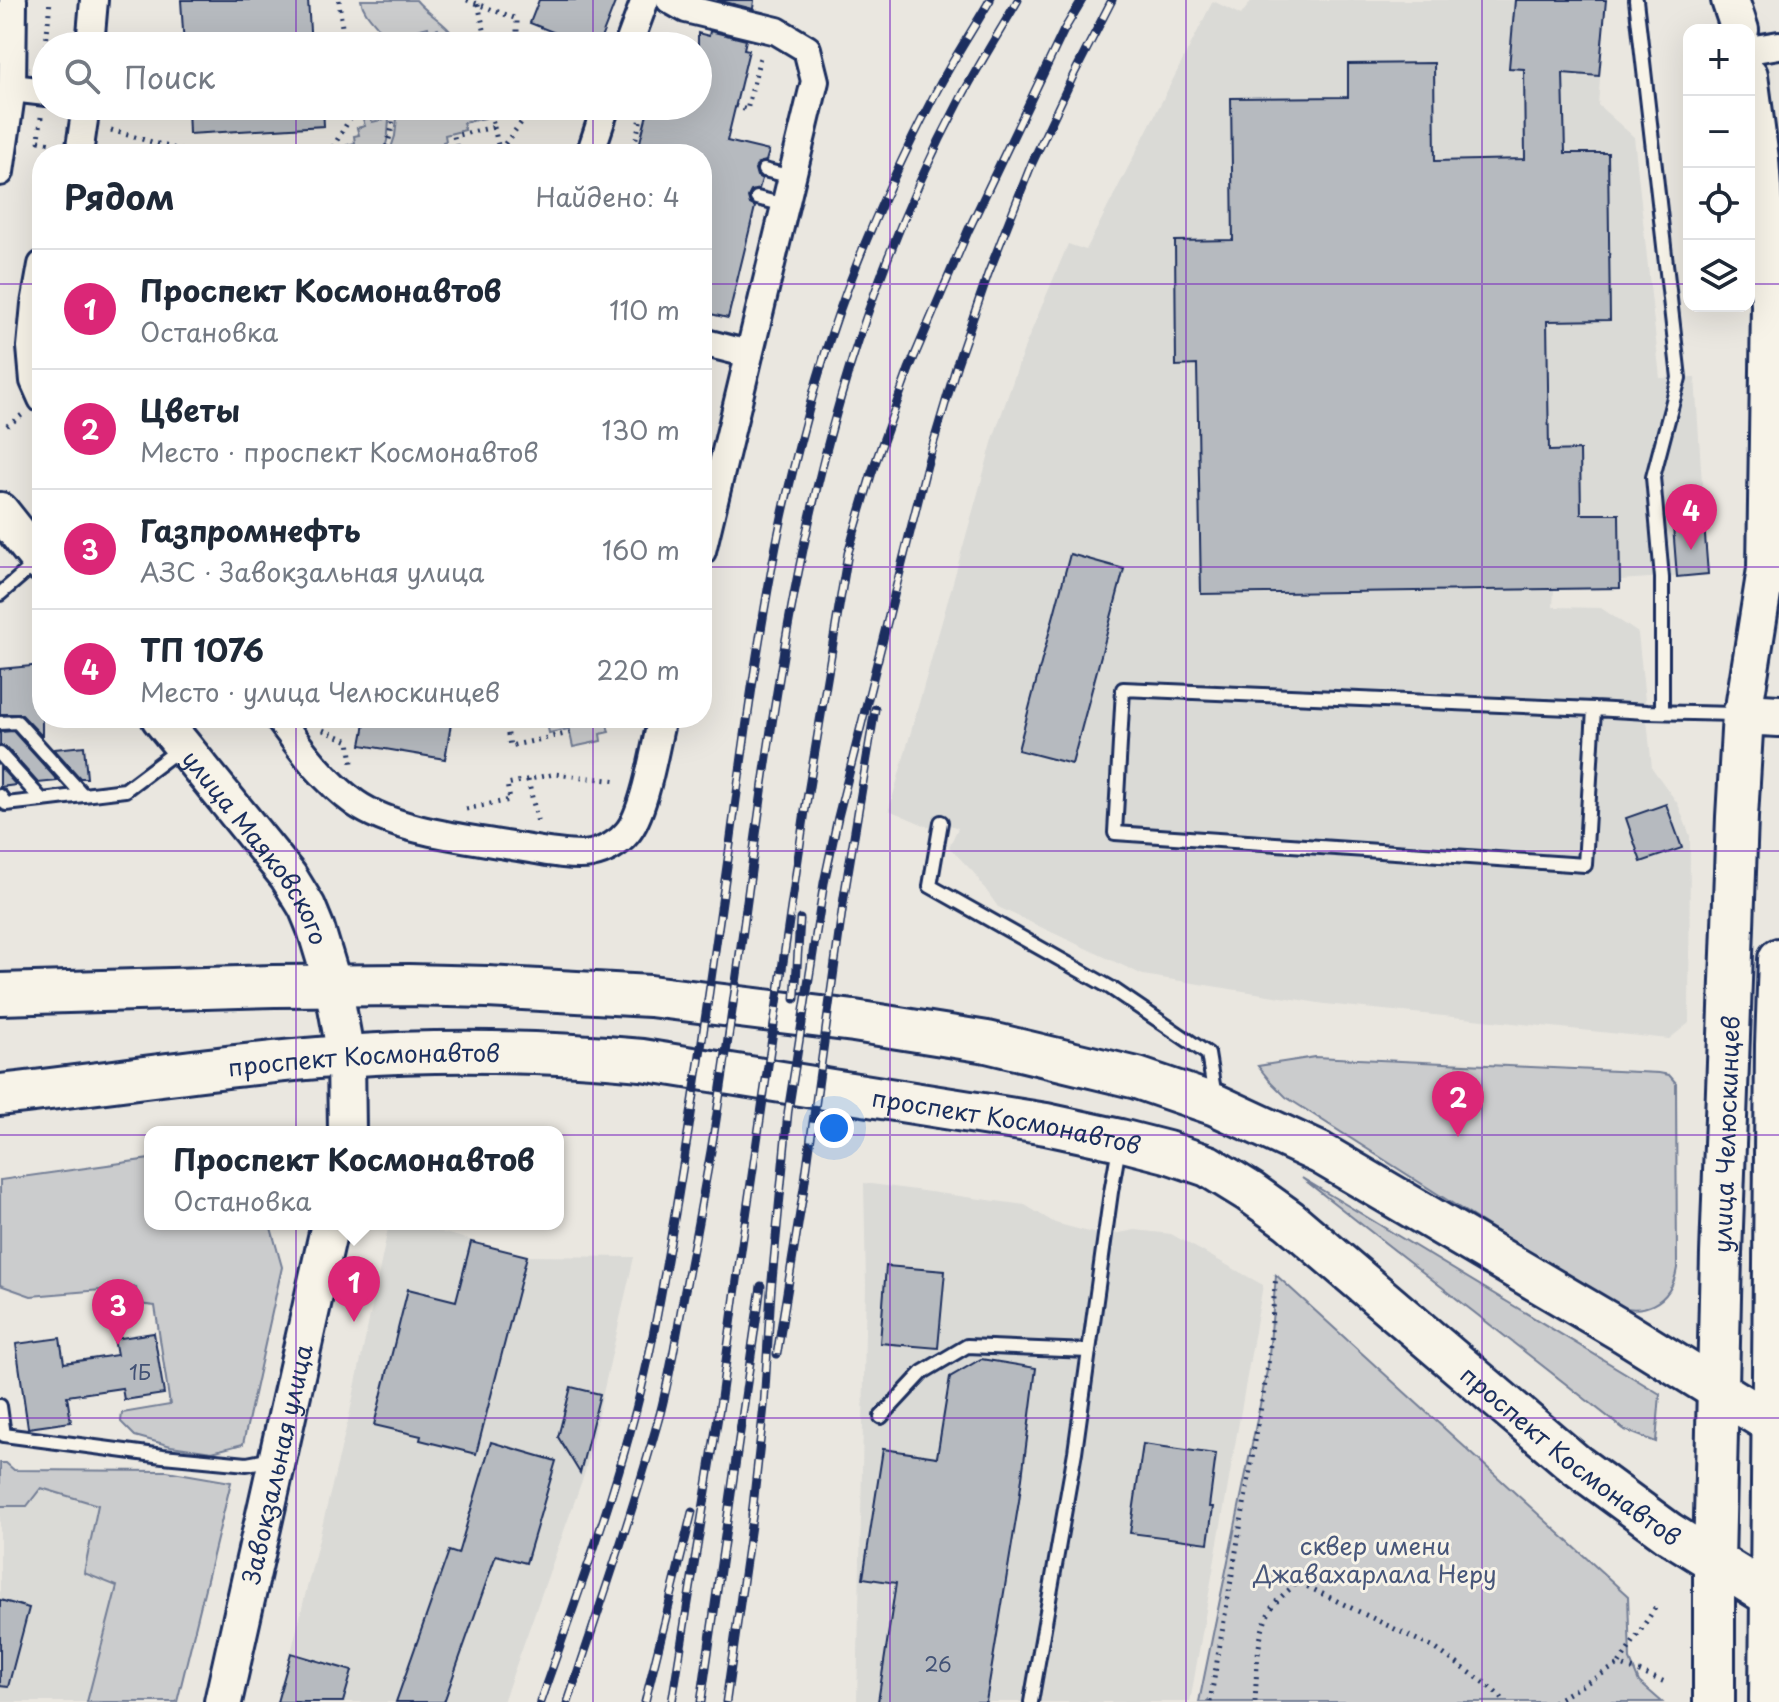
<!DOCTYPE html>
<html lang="ru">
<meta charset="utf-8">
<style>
body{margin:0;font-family:"Playpen Sans",sans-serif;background:#f2f2f3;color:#1f2937}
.controls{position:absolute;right:24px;top:24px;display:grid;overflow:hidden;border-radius:16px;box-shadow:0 8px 32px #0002}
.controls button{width:72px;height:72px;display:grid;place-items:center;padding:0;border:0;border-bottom:2px solid #e0e1e3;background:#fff;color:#1f2937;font:40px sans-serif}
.you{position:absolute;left:834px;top:1128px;width:28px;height:28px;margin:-20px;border:6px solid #fff;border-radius:50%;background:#1a73e8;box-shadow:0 0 0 12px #1a73e833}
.badge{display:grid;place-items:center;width:52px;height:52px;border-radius:50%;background:#db2777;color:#fff;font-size:26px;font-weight:700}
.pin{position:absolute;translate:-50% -66px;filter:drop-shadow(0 2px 4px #0008)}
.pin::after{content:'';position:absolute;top:42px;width:28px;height:24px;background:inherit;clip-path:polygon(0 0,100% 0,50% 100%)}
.popup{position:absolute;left:144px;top:1126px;width:420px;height:104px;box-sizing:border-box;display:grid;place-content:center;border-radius:16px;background:#fff;filter:drop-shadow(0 2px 6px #0005);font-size:26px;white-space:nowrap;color:#747a83}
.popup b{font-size:30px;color:#1f2937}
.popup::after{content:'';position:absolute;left:50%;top:100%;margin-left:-16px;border:16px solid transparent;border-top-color:#fff}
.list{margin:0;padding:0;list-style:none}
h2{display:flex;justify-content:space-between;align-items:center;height:104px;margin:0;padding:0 32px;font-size:34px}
h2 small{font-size:26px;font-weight:400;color:#747a83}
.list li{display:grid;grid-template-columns:52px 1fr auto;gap:24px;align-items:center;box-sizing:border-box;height:120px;padding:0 32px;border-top:2px solid #e0e1e3}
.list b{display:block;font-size:30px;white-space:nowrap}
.list p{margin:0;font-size:26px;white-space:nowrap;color:#747a83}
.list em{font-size:26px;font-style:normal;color:#747a83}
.icon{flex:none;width:44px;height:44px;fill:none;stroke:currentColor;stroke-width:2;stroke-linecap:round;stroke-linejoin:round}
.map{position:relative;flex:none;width:1779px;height:1702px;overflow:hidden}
.search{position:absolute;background:#fff;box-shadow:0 8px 32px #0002;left:32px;top:32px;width:680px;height:88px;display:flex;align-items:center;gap:20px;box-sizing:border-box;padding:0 28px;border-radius:44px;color:#747a83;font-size:30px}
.panel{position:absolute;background:#fff;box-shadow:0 8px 32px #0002;left:32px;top:144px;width:680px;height:584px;border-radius:32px}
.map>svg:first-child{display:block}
.built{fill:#dadad6}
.green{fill:#cbcccd;stroke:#737e96;stroke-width:2}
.building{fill:#b6babf;stroke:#1b2f5e;stroke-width:2}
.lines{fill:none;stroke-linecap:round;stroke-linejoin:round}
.lane-casing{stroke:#1b2f5e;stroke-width:18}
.street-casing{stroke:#1b2f5e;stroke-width:32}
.secondary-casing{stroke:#1b2f5e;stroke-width:42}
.primary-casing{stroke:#1b2f5e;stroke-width:46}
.path{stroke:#1b2f5e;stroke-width:5;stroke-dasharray:2 6;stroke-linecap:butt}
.lane{stroke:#f7f3e8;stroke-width:12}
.street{stroke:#f7f3e8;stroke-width:26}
.secondary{stroke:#f7f3e8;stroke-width:36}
.primary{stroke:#f7f3e8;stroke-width:40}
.rail-casing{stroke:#1b2f5e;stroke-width:9}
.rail{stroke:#f7f3e8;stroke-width:6;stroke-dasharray:18;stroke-linecap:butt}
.grid{fill:none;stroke:#7b2cbf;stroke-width:2;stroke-opacity:0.55}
.labels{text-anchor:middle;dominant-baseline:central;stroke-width:6;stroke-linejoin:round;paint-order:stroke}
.number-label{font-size:20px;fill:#425276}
.street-label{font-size:24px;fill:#1b2f5e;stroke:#f7f3e8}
.park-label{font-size:24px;fill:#47567a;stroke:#f7f3e8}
</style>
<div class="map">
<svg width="1779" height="1702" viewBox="0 0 1779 1702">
<rect width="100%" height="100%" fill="#eae7e0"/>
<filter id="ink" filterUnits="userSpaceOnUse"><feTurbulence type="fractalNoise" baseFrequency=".0125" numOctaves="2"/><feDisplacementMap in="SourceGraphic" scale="16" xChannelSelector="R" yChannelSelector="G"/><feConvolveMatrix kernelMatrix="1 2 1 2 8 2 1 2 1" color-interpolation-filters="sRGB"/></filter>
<g filter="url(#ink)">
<g class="built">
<polygon points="1252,0 1606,0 1598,105 1634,137 1660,378 1695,377 1708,574 1620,580 1620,588 1554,589 1553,607 1601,608 1638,633 1652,768 1678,804 1690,836 1689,1023 1669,1039 1325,1004 1143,975 998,907 974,873 949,847 958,828 941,822 931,828 889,810 994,436 1025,346 1068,244 1086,250 1213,1 1241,15"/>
<polygon points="864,1183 1025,1205 1055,1223 1104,1236 1135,1230 1171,1234 1263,1285 1190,1702 857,1702 866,1285"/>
<polygon points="389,1224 413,1224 527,1256 634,1257 585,1472 503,1702 277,1702 291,1653 350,1412"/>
<polygon points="41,1488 98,1504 84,1573 117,1585 87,1702 0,1702 0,1506 27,1506"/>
</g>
<g class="green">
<path d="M361,0H416C429,16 450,24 458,44L454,45L452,39L442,42L438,29L429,31L428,27L405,33V37L394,40L396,46H389C384,28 364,18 361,0Z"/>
<polygon points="411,106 483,106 485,118 463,123 465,130 445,135 446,141 443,142 445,154 389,154 395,136 397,118 413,114"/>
<path d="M370,117L372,122L389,118C388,131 389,144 381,154H349L347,145L355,143L354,136L359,135L357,128L365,126L363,119Z"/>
<polygon points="546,718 611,718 612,722 607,724 609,732 600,734 601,741 573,747 569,729 549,733"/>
<path d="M1315,1057L1659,1073L1669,1075L1676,1083L1677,1268C1671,1305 1642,1317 1608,1303L1286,1097L1270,1081L1258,1066Z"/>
<polygon points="150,1159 150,1224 270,1224 282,1267 243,1444 212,1452 171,1446 135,1436 121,1422 122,1413 170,1405 155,1306 138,1304 136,1287 31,1296 0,1285 0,1180"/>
<polygon points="1302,1178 1660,1394 1656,1442 1625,1430"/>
<polygon points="1276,1275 1628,1596 1630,1660 1639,1682 1662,1702 1199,1702 1268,1366"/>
<polygon points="0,1463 6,1463 14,1470 167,1471 231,1482 177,1702 87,1702 117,1586 84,1573 98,1505 41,1488 27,1506 0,1506"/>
</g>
<g class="building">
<polygon points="181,0 308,0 311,46 184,46"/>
<polygon points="539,0 616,0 598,46 588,46 530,23"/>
<polygon points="717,0 754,0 753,9"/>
<polygon points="1515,0 1606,0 1599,76 1563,73 1565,153 1608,153 1610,320 1547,321 1549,451 1580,450 1581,514 1619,514 1620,588 1201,594 1197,365 1176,366 1175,241 1233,240 1231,98 1348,97 1348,64 1434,63 1435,161 1525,159 1524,69 1509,68"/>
<polygon points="710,31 746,40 744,49 749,50 727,141 769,151 766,161 758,163 755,169 757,176 762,179 759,189 751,191 748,197 750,204 755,207 728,318 702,312 702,154 637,154 649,106 698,106 698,33 709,36"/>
<polygon points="188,106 323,106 324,126 189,134"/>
<polygon points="1704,523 1708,574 1677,577 1673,526"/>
<polygon points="1070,554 1124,569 1072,764 1018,750"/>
<polygon points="42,665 42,736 21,714 0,714 0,669"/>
<polygon points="366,718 452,718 445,759 361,745"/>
<polygon points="13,731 58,781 38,783 7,748 0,745 0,732"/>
<polygon points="84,746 87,778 80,778 54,749"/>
<polygon points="0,767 16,785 0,787"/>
<polygon points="1666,804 1682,848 1641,862 1626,818"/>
<polygon points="471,1242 527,1256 476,1454 420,1440 421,1436 374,1425 408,1289 456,1301"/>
<polygon points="886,1266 945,1271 938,1348 880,1343"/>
<polygon points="154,1333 164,1394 124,1400 122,1388 67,1396 71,1422 28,1428 16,1344 60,1338 64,1363 117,1355 114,1339"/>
<polygon points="981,1359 1036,1368 1019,1501 986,1702 878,1702 896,1583 863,1578 883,1449 937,1457 950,1377"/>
<polygon points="571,1387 600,1394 580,1473 558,1437"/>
<polygon points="491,1442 556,1461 526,1563 496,1555 444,1702 396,1702 449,1551 458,1554"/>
<polygon points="1143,1444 1216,1454 1209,1507 1213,1507 1208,1543 1130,1533"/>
<polygon points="0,1600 29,1608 8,1687 0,1686"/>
<polygon points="291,1653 352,1671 343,1702 277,1702"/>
</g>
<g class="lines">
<g class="lane-casing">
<g id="lane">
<polyline points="1636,0 1679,378 1653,477 1662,578 1662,711"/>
<polyline points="764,170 792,177"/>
<polyline points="757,198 785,205"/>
<polyline points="0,594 37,562"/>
<polyline points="1594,709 1585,865 1115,833 1123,689 1594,709 1647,712 1736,714"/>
<polyline points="0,723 17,722 83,795"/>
<polyline points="0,754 42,800 125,790 182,747"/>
<polyline points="0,796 6,804 42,800"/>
<polyline points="941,822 930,886 1111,988 1208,1054 1215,1097"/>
<polyline points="0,1406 4,1435 163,1456 247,1464 273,1459"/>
<polyline points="881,1417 923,1372 967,1346 1089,1351"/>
<polyline points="1031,1702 1075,1452 1111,1192 1119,1147"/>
</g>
</g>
<g class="street-casing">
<g id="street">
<polyline points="670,0 686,9 777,31 807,49 815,81 702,551"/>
<polyline points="90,46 94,0"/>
<polyline points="628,46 645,0"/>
<polyline points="1749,50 1779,45"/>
<polyline points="12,88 46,92"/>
<polyline points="79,154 86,106"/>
<polyline points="590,154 606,106"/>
<polyline points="0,172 12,88 13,0"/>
<polyline points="42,265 35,304 31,347 34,381 42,399"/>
<polyline points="702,342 749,354"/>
<path d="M278,718C301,749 323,780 355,803C395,831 465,838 512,846C532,849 571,858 591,854C604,851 618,844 627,833C645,813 655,746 662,718"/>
</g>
</g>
<g class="secondary-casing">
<g id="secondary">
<polyline points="1730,0 1740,30"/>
<polyline points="0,511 42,564"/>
<polyline points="1743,714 1766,569 1770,305 1760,159 1749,75"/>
<path id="s1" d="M160,718L288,876L307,907L316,929L333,985L346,1056L347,1132"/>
<path id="s2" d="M223,1702L330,1224"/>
</g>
</g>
<g class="primary-casing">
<g id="primary">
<polyline points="0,994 274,986 409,985 487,987 650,996 854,1021 987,1042 1137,1078 1216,1105 1320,1153 1624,1332 1774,1425"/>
<path id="s3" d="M0,1095C115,1082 229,1064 344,1056C443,1049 543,1051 642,1060L1046,1124L1120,1140L1167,1152L1208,1166L1250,1192L1289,1220L1575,1464L1669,1533L1772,1597"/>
<path id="s4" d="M1714,1702V1562L1721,1254L1737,817L1743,714L1779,716"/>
<polyline points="1770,1702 1776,1045 1779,959"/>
</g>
</g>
<g class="path">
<polyline points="339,0 344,46"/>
<polyline points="467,0 517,19 517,46"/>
<polyline points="478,4 488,46"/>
<polyline points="46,46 50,0"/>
<polyline points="432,46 448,42 449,46"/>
<polyline points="45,67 46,52"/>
<polyline points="735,106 747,110 761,53"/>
<polyline points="352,115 391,106"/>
<polyline points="41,117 39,141 52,143"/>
<polyline points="494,127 500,154"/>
<polyline points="111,130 193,154"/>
<polyline points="500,150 534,106"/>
<polyline points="329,154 352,115 351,106"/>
<path d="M383,154C390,140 395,122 391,106"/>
<polyline points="458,154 454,136 494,127 490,109 500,106"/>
<polyline points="632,154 644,106"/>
<polyline points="7,426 22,415"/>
<polyline points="505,718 510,746 570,733"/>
<polyline points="323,730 349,741 352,763"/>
<polyline points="528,780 538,823"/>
<polyline points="466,809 510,800 507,784 554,774 619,781"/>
<polyline points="1655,1608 1619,1664 1665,1682"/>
<polyline points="1210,1702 1268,1366 1276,1275"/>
<path d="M1255,1702C1257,1674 1256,1633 1271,1609C1277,1599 1289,1590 1298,1582L1436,1649L1485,1683L1506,1702"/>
<polyline points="1553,1702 1619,1664"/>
</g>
<use href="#lane" class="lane"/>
<use href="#street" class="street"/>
<use href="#secondary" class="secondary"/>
<use href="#primary" class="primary"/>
<g class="rail-casing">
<g id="rail">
<polyline points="795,999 800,919"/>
<polyline points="777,1354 804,1188 844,897 875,709"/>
<polyline points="752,1515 764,1406 771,1291 788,1112 824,883 838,817 927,465 957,364 988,274 1032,163 1074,74 1112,0"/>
<path d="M540,1702C582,1582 628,1462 653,1336C684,1176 706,1014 729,852C742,755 755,658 773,562C784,501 800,440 817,380C846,280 888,184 936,92C952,61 972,31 990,0"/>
<path d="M568,1702C600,1606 633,1511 660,1414C670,1376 676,1338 683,1300C693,1251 702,1201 711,1151C759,862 774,564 877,287C900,224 928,160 960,100C978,66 999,33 1018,0"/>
<polyline points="645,1702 692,1512"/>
<polyline points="672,1702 721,1398 740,1258 805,811 848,553 872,472 909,369 968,231 1064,30 1082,0"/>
<polyline points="701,1702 761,1286"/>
<polyline points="726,1702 754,1504"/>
</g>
</g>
<use href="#rail" class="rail"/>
</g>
</g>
<path class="grid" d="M296,0V46M593,0V46M890,0V1702M1186,0V1702M1482,0V1702M296,106V154M593,106V154M0,284H42M702,284H1689M1749,284H1779M0,567H42M702,567H1779M296,718V1702M593,718V1702M0,851H1779M0,1135H1779M0,1418H1779"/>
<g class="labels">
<g class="number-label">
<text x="140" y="1372">1Б</text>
<text x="938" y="1664">26</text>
</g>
<g class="street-label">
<text stroke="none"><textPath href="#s1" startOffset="162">улица Маяковского</textPath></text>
<text stroke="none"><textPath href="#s3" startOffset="366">проспект Космонавтов</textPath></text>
<text stroke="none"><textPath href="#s3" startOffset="1014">проспект Космонавтов</textPath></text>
<text stroke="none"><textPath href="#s4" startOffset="568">улица Челюскинцев</textPath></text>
<text stroke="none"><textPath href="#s3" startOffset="1686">проспект Космонавтов</textPath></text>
<text stroke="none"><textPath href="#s2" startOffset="244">Завокзальная улица</textPath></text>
</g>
<g class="park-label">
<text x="1375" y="1545">сквер имени<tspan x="1375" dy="28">Джавахарлала Неру</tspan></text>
</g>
</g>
</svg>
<div class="controls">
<button>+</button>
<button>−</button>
<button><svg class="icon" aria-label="locate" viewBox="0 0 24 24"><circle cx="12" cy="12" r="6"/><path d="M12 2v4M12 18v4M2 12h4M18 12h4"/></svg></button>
<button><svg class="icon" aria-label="layers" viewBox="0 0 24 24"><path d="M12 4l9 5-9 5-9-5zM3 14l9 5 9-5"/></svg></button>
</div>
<div class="you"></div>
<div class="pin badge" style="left:354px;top:1322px">1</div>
<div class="popup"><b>Проспект Космонавтов</b>Остановка</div>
<div class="pin badge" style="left:1458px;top:1137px">2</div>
<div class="pin badge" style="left:118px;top:1345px">3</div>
<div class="pin badge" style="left:1691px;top:550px">4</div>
<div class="search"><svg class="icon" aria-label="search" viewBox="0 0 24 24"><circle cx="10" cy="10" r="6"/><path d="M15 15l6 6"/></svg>Поиск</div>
<section class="panel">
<h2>Рядом<small>Найдено: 4</small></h2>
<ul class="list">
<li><span class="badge">1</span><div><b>Проспект Космонавтов</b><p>Остановка</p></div><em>110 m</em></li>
<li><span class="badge">2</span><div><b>Цветы</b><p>Место · проспект Космонавтов</p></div><em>130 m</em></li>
<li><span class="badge">3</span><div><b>Газпромнефть</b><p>АЗС · Завокзальная улица</p></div><em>160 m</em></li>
<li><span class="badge">4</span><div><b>ТП 1076</b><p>Место · улица Челюскинцев</p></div><em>220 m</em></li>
</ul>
</section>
</div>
